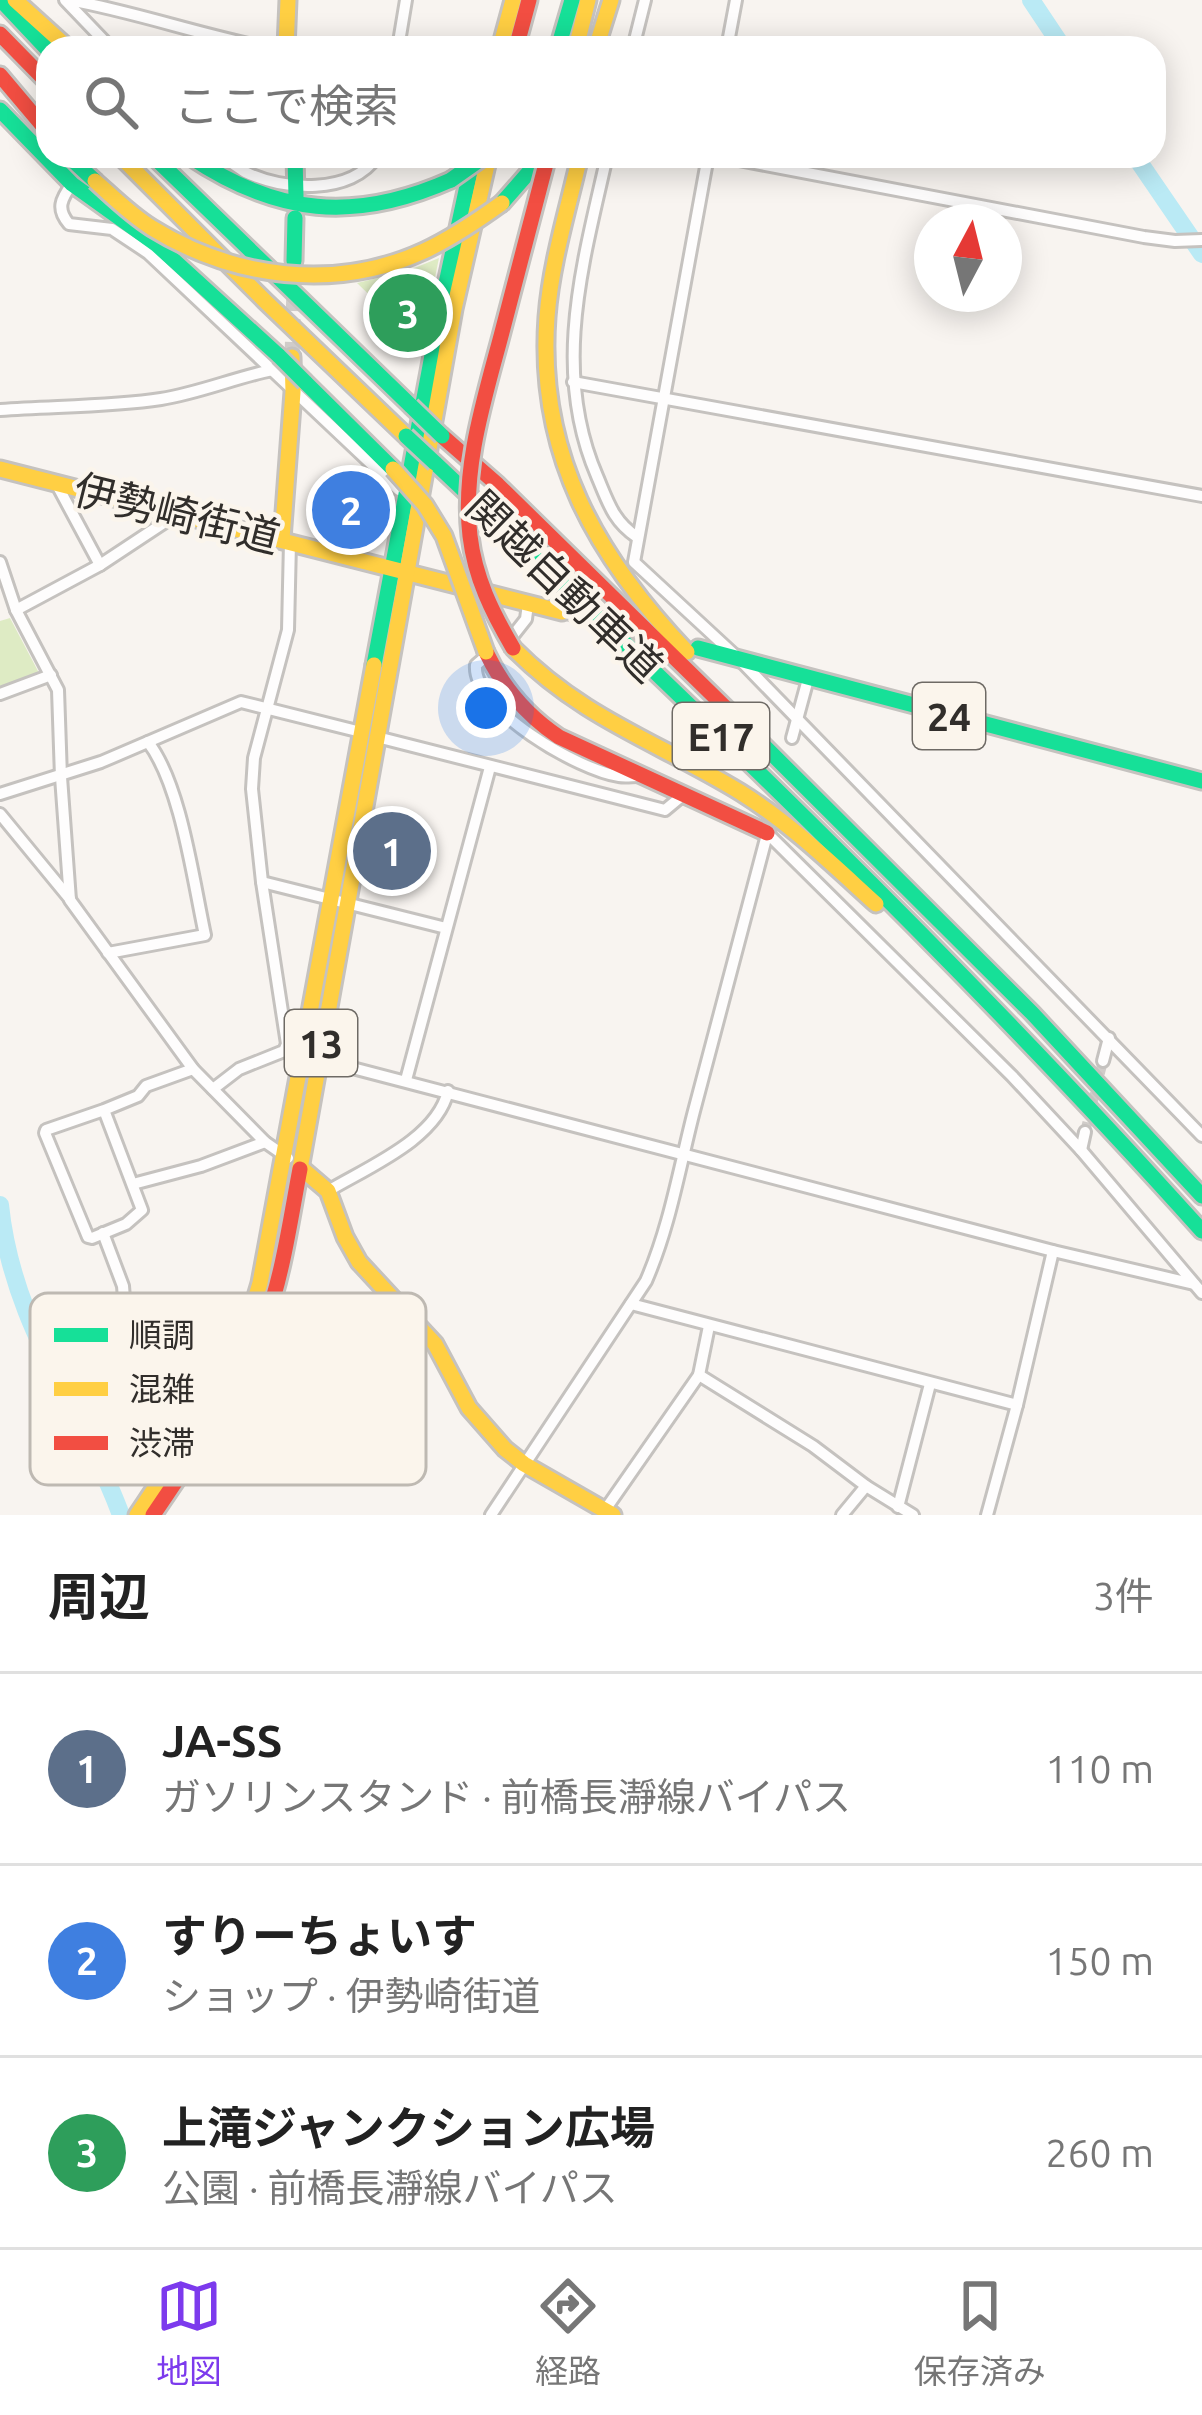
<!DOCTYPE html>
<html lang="ja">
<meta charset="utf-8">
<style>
body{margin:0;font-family:Ubuntu,"Noto Sans JP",sans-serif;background:#f2f2f2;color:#222}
.compass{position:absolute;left:914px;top:204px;width:108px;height:108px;border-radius:50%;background:#fff;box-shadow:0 6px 30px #0003;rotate:7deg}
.you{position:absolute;left:486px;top:708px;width:42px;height:42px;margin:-30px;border:9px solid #fff;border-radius:50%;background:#1a73e8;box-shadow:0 0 0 18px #1a73e833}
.badge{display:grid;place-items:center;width:78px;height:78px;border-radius:50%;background:#7c3aed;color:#fff;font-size:39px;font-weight:700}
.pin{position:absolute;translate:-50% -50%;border:6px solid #fff;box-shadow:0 3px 12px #0006}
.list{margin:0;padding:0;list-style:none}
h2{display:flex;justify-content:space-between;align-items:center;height:156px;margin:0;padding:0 48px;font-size:51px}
h2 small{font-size:39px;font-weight:400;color:#767676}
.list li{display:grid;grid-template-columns:78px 1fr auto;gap:36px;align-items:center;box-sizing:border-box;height:192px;padding:0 48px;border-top:3px solid #e0e0e0}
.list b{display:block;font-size:45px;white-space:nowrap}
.list p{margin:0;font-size:39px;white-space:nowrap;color:#767676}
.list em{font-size:39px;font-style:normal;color:#767676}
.icon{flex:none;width:66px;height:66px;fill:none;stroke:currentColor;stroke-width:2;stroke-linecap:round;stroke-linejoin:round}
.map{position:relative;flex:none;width:1202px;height:1515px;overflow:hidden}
.search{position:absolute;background:#fff;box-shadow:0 6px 30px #0003;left:36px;right:36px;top:36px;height:132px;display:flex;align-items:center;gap:30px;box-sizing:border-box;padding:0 42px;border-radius:36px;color:#767676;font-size:45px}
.sheet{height:732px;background:#fff}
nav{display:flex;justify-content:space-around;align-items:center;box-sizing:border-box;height:168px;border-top:3px solid #e0e0e0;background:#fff;font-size:33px;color:#767676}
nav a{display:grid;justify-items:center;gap:6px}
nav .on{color:#7c3aed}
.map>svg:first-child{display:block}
.green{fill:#deebc4}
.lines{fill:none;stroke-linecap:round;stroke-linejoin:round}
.river{stroke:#baeaf5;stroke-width:18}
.street-tunnel{stroke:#d0ccc9;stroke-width:10;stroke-dasharray:10 5;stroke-linecap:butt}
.secondary-tunnel{stroke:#d0ccc9;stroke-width:15;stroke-dasharray:15 8;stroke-linecap:butt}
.primary-tunnel{stroke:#d0ccc9;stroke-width:16;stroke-dasharray:16 8;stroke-linecap:butt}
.street-casing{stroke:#c5c2bf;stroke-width:16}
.fast-casing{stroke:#c5c2bf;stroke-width:21}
.slow-casing{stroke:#c5c2bf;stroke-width:21}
.jam-casing{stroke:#c5c2bf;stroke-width:21}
.street{stroke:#fefdfd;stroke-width:10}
.fast{stroke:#16e098;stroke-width:15}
.slow{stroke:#ffcf43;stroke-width:15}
.jam{stroke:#f24e42;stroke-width:15}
.fast-bridge-casing{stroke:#c5c2bf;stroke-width:21;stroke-linecap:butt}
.slow-bridge-casing{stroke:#c5c2bf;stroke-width:21;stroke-linecap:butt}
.jam-bridge-casing{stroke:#c5c2bf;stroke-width:21;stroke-linecap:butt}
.fast-bridge{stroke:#16e098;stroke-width:15}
.slow-bridge{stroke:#ffcf43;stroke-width:15}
.jam-bridge{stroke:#f24e42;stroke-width:15}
.labels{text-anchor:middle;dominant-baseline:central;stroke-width:9;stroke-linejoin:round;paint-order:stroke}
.shield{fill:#fbf5ec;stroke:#6e6a65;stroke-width:3}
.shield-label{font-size:39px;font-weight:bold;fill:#312e2b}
.street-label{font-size:42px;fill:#312e2b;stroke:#fbf5ec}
.key{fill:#fbf5ec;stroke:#beb9b2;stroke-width:3}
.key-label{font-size:33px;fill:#312e2b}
</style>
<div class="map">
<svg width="1202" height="1515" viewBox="0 0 1202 1515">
<rect width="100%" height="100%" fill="#f8f4f0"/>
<g class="green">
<polygon points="439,258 421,345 357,283 407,271"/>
<polygon points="10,618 39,673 0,688 0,621"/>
</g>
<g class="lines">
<g class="river">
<polyline points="1031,0 1063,48"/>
<polyline points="1135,156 1202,254"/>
<path d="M0,1205C12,1324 81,1408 121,1515"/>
</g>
<polyline class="street-tunnel" points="1085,1132 1103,1061"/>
<polyline class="secondary-tunnel" points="292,357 294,288"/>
<polyline class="primary-tunnel" points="562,612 654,636"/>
<g class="street-casing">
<g id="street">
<polyline points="65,0 111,48"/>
<path d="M69,0C136,12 200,35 267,48"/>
<polyline points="398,48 406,0"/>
<polyline points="633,48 645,0"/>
<polyline points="727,48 736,0"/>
<path d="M221,156C229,161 237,167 245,172C283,191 352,195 377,156"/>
<path d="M607,156C583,263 551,370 597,476C608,502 613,521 637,537"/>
<polyline points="708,156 634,562 740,660 1202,1136"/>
<polyline points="718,156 1144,237 1175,241 1202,240"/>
<path d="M72,184C61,199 56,209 69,224L112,229L148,253L399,490"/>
<polyline points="573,382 1202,496"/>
<path d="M0,410C53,406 109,407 161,399C199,393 234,378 272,370"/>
<polyline points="56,483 100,565"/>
<polyline points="0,562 16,610 58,690 61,777 70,900 193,1069 265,1142 288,1158"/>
<polyline points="16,610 100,565 165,522 169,512"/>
<polyline points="511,638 526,619 528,604"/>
<path d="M483,659L476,665C472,709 580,771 619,776C625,777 632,776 638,776"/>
<polyline points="0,694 51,675"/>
<polyline points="377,737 665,810 683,795"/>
<polyline points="792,738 808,679"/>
<polyline points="0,794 101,762 241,702 361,732"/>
<polyline points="0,814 70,899"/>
<polyline points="767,833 1012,1076 1081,1150 1202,1293"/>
<polyline points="262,882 446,928"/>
<path d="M108,953L205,935C193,880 181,785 148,742"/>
<polyline points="318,1059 1053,1251 1194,1284"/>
<polyline points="1103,1061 1109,1038"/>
<polyline points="406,1080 490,767"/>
<polyline points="213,1089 239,1069 284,1051 287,1044 262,882 252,789 254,758 288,630 290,542"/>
<polyline points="104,1110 142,1210 126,1224 92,1238 88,1237 45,1133 46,1130 104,1110 138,1096 146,1086 193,1069"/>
<polyline points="1081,1150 1085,1132"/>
<polyline points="133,1184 201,1166 265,1142"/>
<path d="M328,1191C368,1167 437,1139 448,1091"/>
<polyline points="103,1233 123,1286 126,1323 162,1318"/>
<polyline points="631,1304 1017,1405"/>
<polyline points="699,1375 813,1446 866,1486 913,1515"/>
<polyline points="898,1507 930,1384"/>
<polyline points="605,1510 699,1375 709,1326"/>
<path d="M491,1515L646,1281C670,1226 679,1169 694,1111C719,1017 744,924 768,831"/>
<polyline points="842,1515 866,1486"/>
<polyline points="987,1515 1017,1405 1053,1251"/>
</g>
</g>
<g class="fast-casing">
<g id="fast">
<polyline points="1,0 48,50"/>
<polyline points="558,48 572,0"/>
<polyline points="0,110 72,184 157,245 279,356"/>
<polyline points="68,156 95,181"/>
<polyline points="153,156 411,406"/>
<path d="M189,156C277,215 354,223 451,180"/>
<polyline points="295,156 296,197"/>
<polyline points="502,203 543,156"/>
<polyline points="294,261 295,218"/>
<polyline points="305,382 393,469"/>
<path d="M435,463C699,712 960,961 1202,1231"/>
<polyline points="698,648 1202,781"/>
<polyline points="374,665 442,302 473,158"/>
<polyline points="732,714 1032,1013 1202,1196"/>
</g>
</g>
<g class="slow-casing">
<g id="slow">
<polyline points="15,0 68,48"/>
<polyline points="286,48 288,0"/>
<polyline points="500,48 513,0"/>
<polyline points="576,48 588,0"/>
<polyline points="596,48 611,0"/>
<polyline points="120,156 265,301 406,436"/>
<path d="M580,156C568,209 551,263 547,317C537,454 596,556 687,652"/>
<polyline points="0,469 562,612"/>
<polyline points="282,539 293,392 292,357"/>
<path d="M513,648C583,719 658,742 740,792C790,823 833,865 876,904"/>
<polyline points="300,1167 328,1191 345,1237 359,1262 435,1344 469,1408 505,1449 524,1464 613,1515"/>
<polyline points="300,1169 454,309 489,156"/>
<path d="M137,1515C188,1439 235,1372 260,1283L374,665"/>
</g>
</g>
<g class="jam-casing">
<g id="jam">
<polyline points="0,34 48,83"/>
<polyline points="516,48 529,0"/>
<polyline points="0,75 48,132"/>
<polyline points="442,436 498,485 732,714"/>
<path d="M486,652C503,688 526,715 559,737L767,833"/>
<path d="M153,1515C194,1454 238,1393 265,1323C283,1274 290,1221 300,1169"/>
</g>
</g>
<use href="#street" class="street"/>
<use href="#fast" class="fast"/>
<use href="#slow" class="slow"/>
<use href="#jam" class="jam"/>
<g class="fast-bridge-casing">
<g id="fast-bridge">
<polyline points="451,180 485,156"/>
<polyline points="279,356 305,382"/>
<polyline points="411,406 442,436"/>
<polyline points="406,436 435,463"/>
</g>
</g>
<g class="slow-bridge-casing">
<g id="slow-bridge">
<path d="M95,181C113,197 131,215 152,228C233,278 335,292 424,251C452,238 477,221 502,203"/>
<polyline points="393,469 425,505 444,536 486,652"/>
</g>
</g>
<g class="jam-bridge-casing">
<path id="jam-bridge" d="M513,648C492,612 475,578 470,536C462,469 484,400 501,336C517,276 532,216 548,156"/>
</g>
<use href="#fast-bridge" class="fast-bridge"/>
<use href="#slow-bridge" class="slow-bridge"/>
<use href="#jam-bridge" class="jam-bridge"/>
</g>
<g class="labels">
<g class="shield">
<rect x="913" y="683" width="72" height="66" rx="9"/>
<rect x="673" y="703" width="96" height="66" rx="9"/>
<rect x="285" y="1010" width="72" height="66" rx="9"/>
</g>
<g class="shield-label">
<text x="949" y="716">24</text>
<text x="721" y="736">E17</text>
<text x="321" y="1043">13</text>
</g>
<g class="street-label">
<text transform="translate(177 513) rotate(14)">伊勢崎街道</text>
<text transform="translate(565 586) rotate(44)">関越自動車道</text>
</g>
</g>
<rect x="30" y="1293" width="396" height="192" rx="18" class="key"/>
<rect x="54" y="1328" width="54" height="14" fill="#16e098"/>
<rect x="54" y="1382" width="54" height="14" fill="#ffcf43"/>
<rect x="54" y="1436" width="54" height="14" fill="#f24e42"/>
<g class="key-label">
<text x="129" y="1347">順調</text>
<text x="129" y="1401">混雑</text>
<text x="129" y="1455">渋滞</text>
</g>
</svg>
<svg class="compass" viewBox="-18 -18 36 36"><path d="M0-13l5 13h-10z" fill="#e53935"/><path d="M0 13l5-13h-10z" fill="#767676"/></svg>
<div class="you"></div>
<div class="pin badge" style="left:392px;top:851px;background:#5c6f8a">1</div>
<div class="pin badge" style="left:351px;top:510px;background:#3f7fe0">2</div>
<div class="pin badge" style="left:408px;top:313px;background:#2e9e5b">3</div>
<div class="search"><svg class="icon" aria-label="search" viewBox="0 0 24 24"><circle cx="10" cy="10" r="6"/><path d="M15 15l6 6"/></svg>ここで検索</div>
</div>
<section class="sheet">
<h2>周辺<small>3件</small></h2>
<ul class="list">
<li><span class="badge" style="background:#5c6f8a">1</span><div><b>JA-SS</b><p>ガソリンスタンド · 前橋長瀞線バイパス</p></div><em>110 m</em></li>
<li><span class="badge" style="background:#3f7fe0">2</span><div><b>すりーちょいす</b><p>ショップ · 伊勢崎街道</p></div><em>150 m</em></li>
<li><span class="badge" style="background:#2e9e5b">3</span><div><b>上滝ジャンクション広場</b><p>公園 · 前橋長瀞線バイパス</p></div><em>260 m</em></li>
</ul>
</section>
<nav>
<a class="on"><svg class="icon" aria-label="map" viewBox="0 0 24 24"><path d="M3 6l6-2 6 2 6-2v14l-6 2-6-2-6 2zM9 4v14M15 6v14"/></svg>地図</a>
<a><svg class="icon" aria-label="directions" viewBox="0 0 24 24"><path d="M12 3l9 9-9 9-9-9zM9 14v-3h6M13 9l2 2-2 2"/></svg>経路</a>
<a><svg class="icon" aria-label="saved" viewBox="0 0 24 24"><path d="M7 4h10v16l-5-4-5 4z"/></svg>保存済み</a>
</nav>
